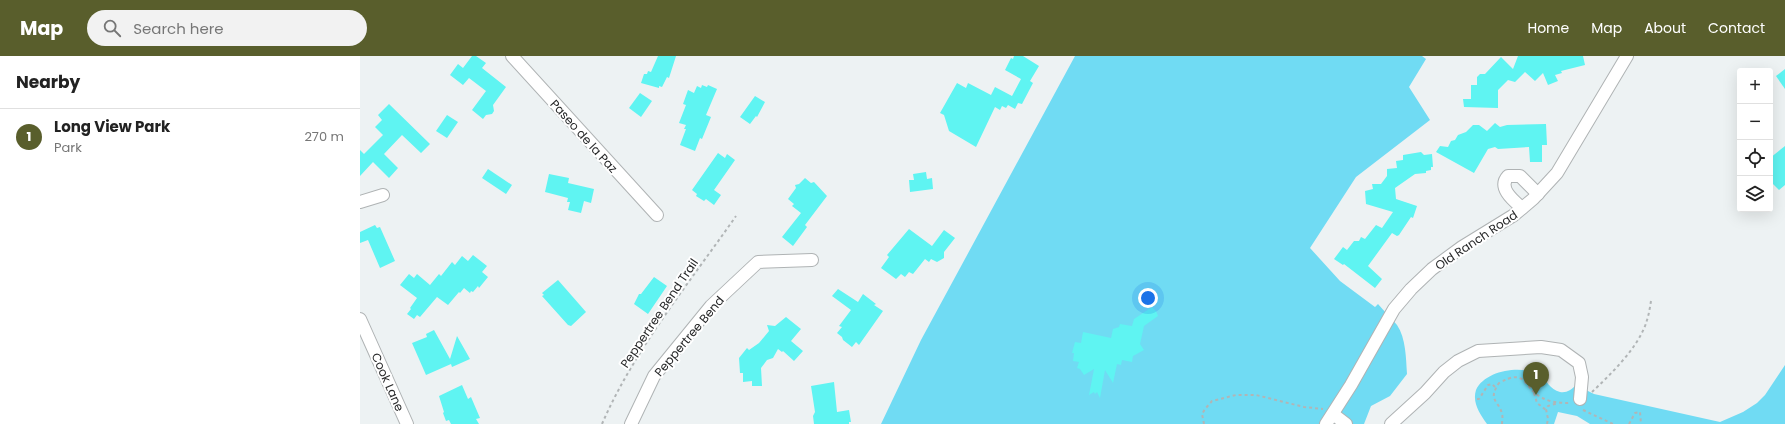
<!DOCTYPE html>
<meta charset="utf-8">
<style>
body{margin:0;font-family:Poppins,sans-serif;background:#f2f2f2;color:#222}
.controls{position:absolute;right:12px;top:12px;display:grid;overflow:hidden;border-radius:4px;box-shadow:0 4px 16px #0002}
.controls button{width:36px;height:36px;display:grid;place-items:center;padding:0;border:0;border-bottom:1px solid #e0e0e0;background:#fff;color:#222;font:20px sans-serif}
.you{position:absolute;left:788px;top:242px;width:14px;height:14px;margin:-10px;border:3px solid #fff;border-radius:50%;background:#1a73e8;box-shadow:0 0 0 6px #1a73e833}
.badge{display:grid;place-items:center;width:26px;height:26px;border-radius:50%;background:#595e2c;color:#fff;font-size:13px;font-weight:700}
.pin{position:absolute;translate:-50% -33px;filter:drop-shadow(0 1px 2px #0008)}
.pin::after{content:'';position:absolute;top:21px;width:14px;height:12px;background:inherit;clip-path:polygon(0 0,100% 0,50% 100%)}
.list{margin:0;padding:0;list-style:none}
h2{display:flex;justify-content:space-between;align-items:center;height:52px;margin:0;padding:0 16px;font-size:17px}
h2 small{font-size:13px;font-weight:400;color:#767676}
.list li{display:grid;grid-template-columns:26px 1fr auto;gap:12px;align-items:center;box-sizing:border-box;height:56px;padding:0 16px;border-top:1px solid #e0e0e0}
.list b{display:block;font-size:15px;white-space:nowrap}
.list p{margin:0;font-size:13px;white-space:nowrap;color:#767676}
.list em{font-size:13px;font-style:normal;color:#767676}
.icon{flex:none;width:22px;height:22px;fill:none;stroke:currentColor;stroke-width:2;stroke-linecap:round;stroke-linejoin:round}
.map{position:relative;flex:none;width:1425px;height:368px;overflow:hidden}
header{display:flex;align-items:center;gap:24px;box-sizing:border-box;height:56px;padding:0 20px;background:#595e2c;color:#fff}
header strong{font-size:19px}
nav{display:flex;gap:22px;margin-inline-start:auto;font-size:14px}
.search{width:280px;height:36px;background:#f2f2f2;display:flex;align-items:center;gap:10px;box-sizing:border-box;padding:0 14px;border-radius:22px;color:#767676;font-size:15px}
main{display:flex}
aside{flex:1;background:#fff}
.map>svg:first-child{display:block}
.green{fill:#70dbf3}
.building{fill:#5ff4f2}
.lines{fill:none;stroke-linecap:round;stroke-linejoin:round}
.minor-casing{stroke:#afb3b4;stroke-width:14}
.path{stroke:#b1b5b6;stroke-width:2;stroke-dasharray:3 3;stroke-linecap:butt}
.minor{stroke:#fff;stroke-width:12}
.labels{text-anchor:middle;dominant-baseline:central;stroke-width:4;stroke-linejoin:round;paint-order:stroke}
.street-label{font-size:12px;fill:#272829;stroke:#fff}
</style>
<header>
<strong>Map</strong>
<div class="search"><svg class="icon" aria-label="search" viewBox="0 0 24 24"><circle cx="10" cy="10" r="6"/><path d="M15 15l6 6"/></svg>Search here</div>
<nav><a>Home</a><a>Map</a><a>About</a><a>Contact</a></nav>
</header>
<main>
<aside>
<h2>Nearby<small></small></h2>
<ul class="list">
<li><span class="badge">1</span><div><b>Long View Park</b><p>Park</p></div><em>270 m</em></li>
</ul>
</aside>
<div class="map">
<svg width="1425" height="368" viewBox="0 0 1425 368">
<rect width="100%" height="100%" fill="#edf2f3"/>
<g class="green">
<path d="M715,0H1062L1066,3L1049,31L1070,64L996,121L950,192L980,225L1015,251L1018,248C1024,255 1031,262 1037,269C1046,282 1046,303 1047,318L1030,340L1011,350L1004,368H521L561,284Z"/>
<path d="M1425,309V368H1230L1217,360L1198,356L1194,368H1127C1120,358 1112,347 1116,334C1125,314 1161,309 1179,318C1186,323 1190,334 1200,336C1207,337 1211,334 1216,329L1234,338L1360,366L1383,356L1397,347L1405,339Z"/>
</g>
<g class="building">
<polygon points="112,0 116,0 126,7 122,12 146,31 133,49 134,55 132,58 126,59 123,63 112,54 126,35 109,22 103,29 90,19 98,8 103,12"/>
<polygon points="298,0 316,0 309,22 307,21 302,31 299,30 299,32 281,27 284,18 287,18 288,15 291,16"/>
<polygon points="654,0 663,0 679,10 670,25 673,27 662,48 658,47 655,53 648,49 646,52 642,50 640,54 635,51 616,91 589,75 584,59 580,57 597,27 606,32 608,27 631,39 635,31 652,40 661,23 645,14 651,2 653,3"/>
<polygon points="1158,0 1223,0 1225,9 1201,15 1202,17 1195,19 1198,25 1188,29 1183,17 1175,25 1165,16 1155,26 1148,24 1138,34 1138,52 1104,51 1103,43 1111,43 1111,29 1117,29 1117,21 1120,18 1125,18 1141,1 1153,13"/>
<polygon points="1425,13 1425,33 1416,20"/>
<polygon points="342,29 347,31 348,29 357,33 346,59 351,61 342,83 340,82 335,95 320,89 326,73 324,73 326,69 319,67 326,49 323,48 328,34 334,37 337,30 341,32"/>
<polygon points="280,37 292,45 281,61 269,52"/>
<polygon points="395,40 405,46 397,61 396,60 390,68 380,61"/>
<polygon points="29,48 70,88 61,97 42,79 24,98 38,112 29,122 13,106 0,120 0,94 4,98 23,79 15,71 22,64 18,59"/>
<polygon points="87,59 98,66 87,82 76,75"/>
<polygon points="1135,67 1140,71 1147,69 1186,68 1187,89 1182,89 1182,106 1170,106 1169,91 1138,93 1135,91 1128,93 1114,117 1076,96 1080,90 1088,91 1091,85 1095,84 1098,79 1106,76 1113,69 1119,69 1127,75"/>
<polygon points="1425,90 1425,129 1419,134 1410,125 1410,102"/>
<polygon points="1061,96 1064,99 1072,98 1073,111 1071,111 1071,114 1066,115 1066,117 1055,118 1035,132 1036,143 1057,150 1053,162 1051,161 1039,179 1037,180 1032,177 1008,210 1022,223 1015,232 984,208 983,209 974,203 983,191 987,194 994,185 999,185 1001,181 1005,183 1016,169 1022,172 1033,156 1006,148 1005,135 1013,133 1012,128 1021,128 1027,120 1027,113 1037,112 1036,105 1043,104 1043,99"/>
<polygon points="358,97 365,102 367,98 375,104 354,134 361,139 354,149 346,143 344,145 336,140 337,138 332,134"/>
<polygon points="128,113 152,129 146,138 122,122"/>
<polygon points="566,116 567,123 572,122 573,133 550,136 549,124 554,124 553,118"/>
<polygon points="189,118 209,122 208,127 234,133 231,147 224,145 221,157 208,154 210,146 207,146 208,142 185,136"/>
<polygon points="445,122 451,127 454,126 467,140 445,169 447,171 433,190 422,181 441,157 432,150 434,148 428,143 436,132 435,129 439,128"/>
<polygon points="15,169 17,172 20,171 35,205 20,212 8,184 0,187 0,176"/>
<polygon points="549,173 572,190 584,174 595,182 584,196 584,202 577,206 571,203 569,206 565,203 553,218 549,216 545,221 541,218 536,223 521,212 529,201 527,199"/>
<polygon points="113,199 127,210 122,216 128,221 119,232 118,230 113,236 111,235 110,237 104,232 100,237 99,236 88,249 77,241 60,261 57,259 54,263 47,258 51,253 50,252 57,242 40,229 49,218 54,222 57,218 70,229 79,218 81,220 92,206 95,209 102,200 108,205"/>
<polygon points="294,221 307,230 288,258 274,248 279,238 281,238"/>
<polygon points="198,224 226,256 211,270 208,269 182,240 184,239 182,237"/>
<polygon points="478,233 498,246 503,238 516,248 514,249 523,255 499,289 496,286 492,291 483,284 482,281 477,277 482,271 479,270 491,254 472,240"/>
<polygon points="792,251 796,255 798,260 784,270 780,288 784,294 773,300 772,306 762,304 761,309 757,308 753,327 745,314 740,342 737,336 735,338 734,336 729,339 734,313 724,319 720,313 717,312 719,306 713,305 714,297 712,297 715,286 721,287 723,276 751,282 753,273 759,271 760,268 772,270 774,263"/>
<polygon points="426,261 441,273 431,285 443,295 434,305 423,295 422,296 418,293 413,302 407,304 401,312 402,330 392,330 392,325 383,326 383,317 380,317 379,302 387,292 389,294 399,287 409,275 407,269 415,270"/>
<polygon points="74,274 90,303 97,280 110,303 92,311 91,308 66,319 52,287 67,281 66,278"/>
<polygon points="474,326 477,356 489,354 491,366 489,366 489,368 454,368 453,360 455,356 451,330"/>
<polygon points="102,329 108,343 111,341 120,362 116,363 119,368 91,368 89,364 86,365 83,357 84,356 79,340"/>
</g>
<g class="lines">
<g class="minor-casing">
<g id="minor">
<polyline points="152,0 297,159"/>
<polyline points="0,146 23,139"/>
<path d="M1162,152C1154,145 1137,132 1148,120H1160L1178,138"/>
<polyline points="0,263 47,368"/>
<polyline points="973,358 986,368"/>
<polyline points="271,368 294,320 351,250 398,206 452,204"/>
<polyline points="966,368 991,329 1034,253 1051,233 1072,213 1102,191 1154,159 1173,143 1197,117 1267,0"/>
<polyline points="1031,368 1065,337 1084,316 1098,305 1118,295 1181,291 1201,294 1219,307 1222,321 1220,343"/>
</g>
</g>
<g class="path">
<path d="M1232,336C1251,318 1280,290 1287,264C1289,258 1290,251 1291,245"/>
<polyline points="1174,337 1177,347 1186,354"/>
<polyline points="1117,343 1119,343 1128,329 1132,328 1136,332"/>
<polyline points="1223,354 1253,368"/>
<path d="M242,368C274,294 330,226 376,160"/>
<polyline points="844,368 842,358 845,353 852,345 876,339 896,339 944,351 963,353"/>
<path d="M1142,368C1142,365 1143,361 1142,358C1139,344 1127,345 1139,327C1166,312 1163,330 1179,340C1188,346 1199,347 1210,347"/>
<polyline points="1187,368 1188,363 1186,353 1188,350 1198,347"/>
<polyline points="1269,368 1275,357 1280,356 1281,368"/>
</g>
<use href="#minor" class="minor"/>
</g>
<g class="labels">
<g class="street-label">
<text transform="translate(224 80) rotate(48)">Paseo de la Paz</text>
<text transform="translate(1116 184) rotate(-34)">Old Ranch Road</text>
<text transform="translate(299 257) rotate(-56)">Peppertree Bend Trail</text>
<text transform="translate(329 280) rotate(-50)">Peppertree Bend</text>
<text transform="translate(28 326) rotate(66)">Cook Lane</text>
</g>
</g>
</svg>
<div class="controls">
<button>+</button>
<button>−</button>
<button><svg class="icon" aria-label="locate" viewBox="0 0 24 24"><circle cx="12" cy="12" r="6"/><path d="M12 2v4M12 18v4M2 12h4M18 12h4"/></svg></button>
<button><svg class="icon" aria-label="layers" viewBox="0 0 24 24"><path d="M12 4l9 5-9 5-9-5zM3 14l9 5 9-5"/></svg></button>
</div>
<div class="you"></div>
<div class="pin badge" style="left:1176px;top:339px">1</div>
</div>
</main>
